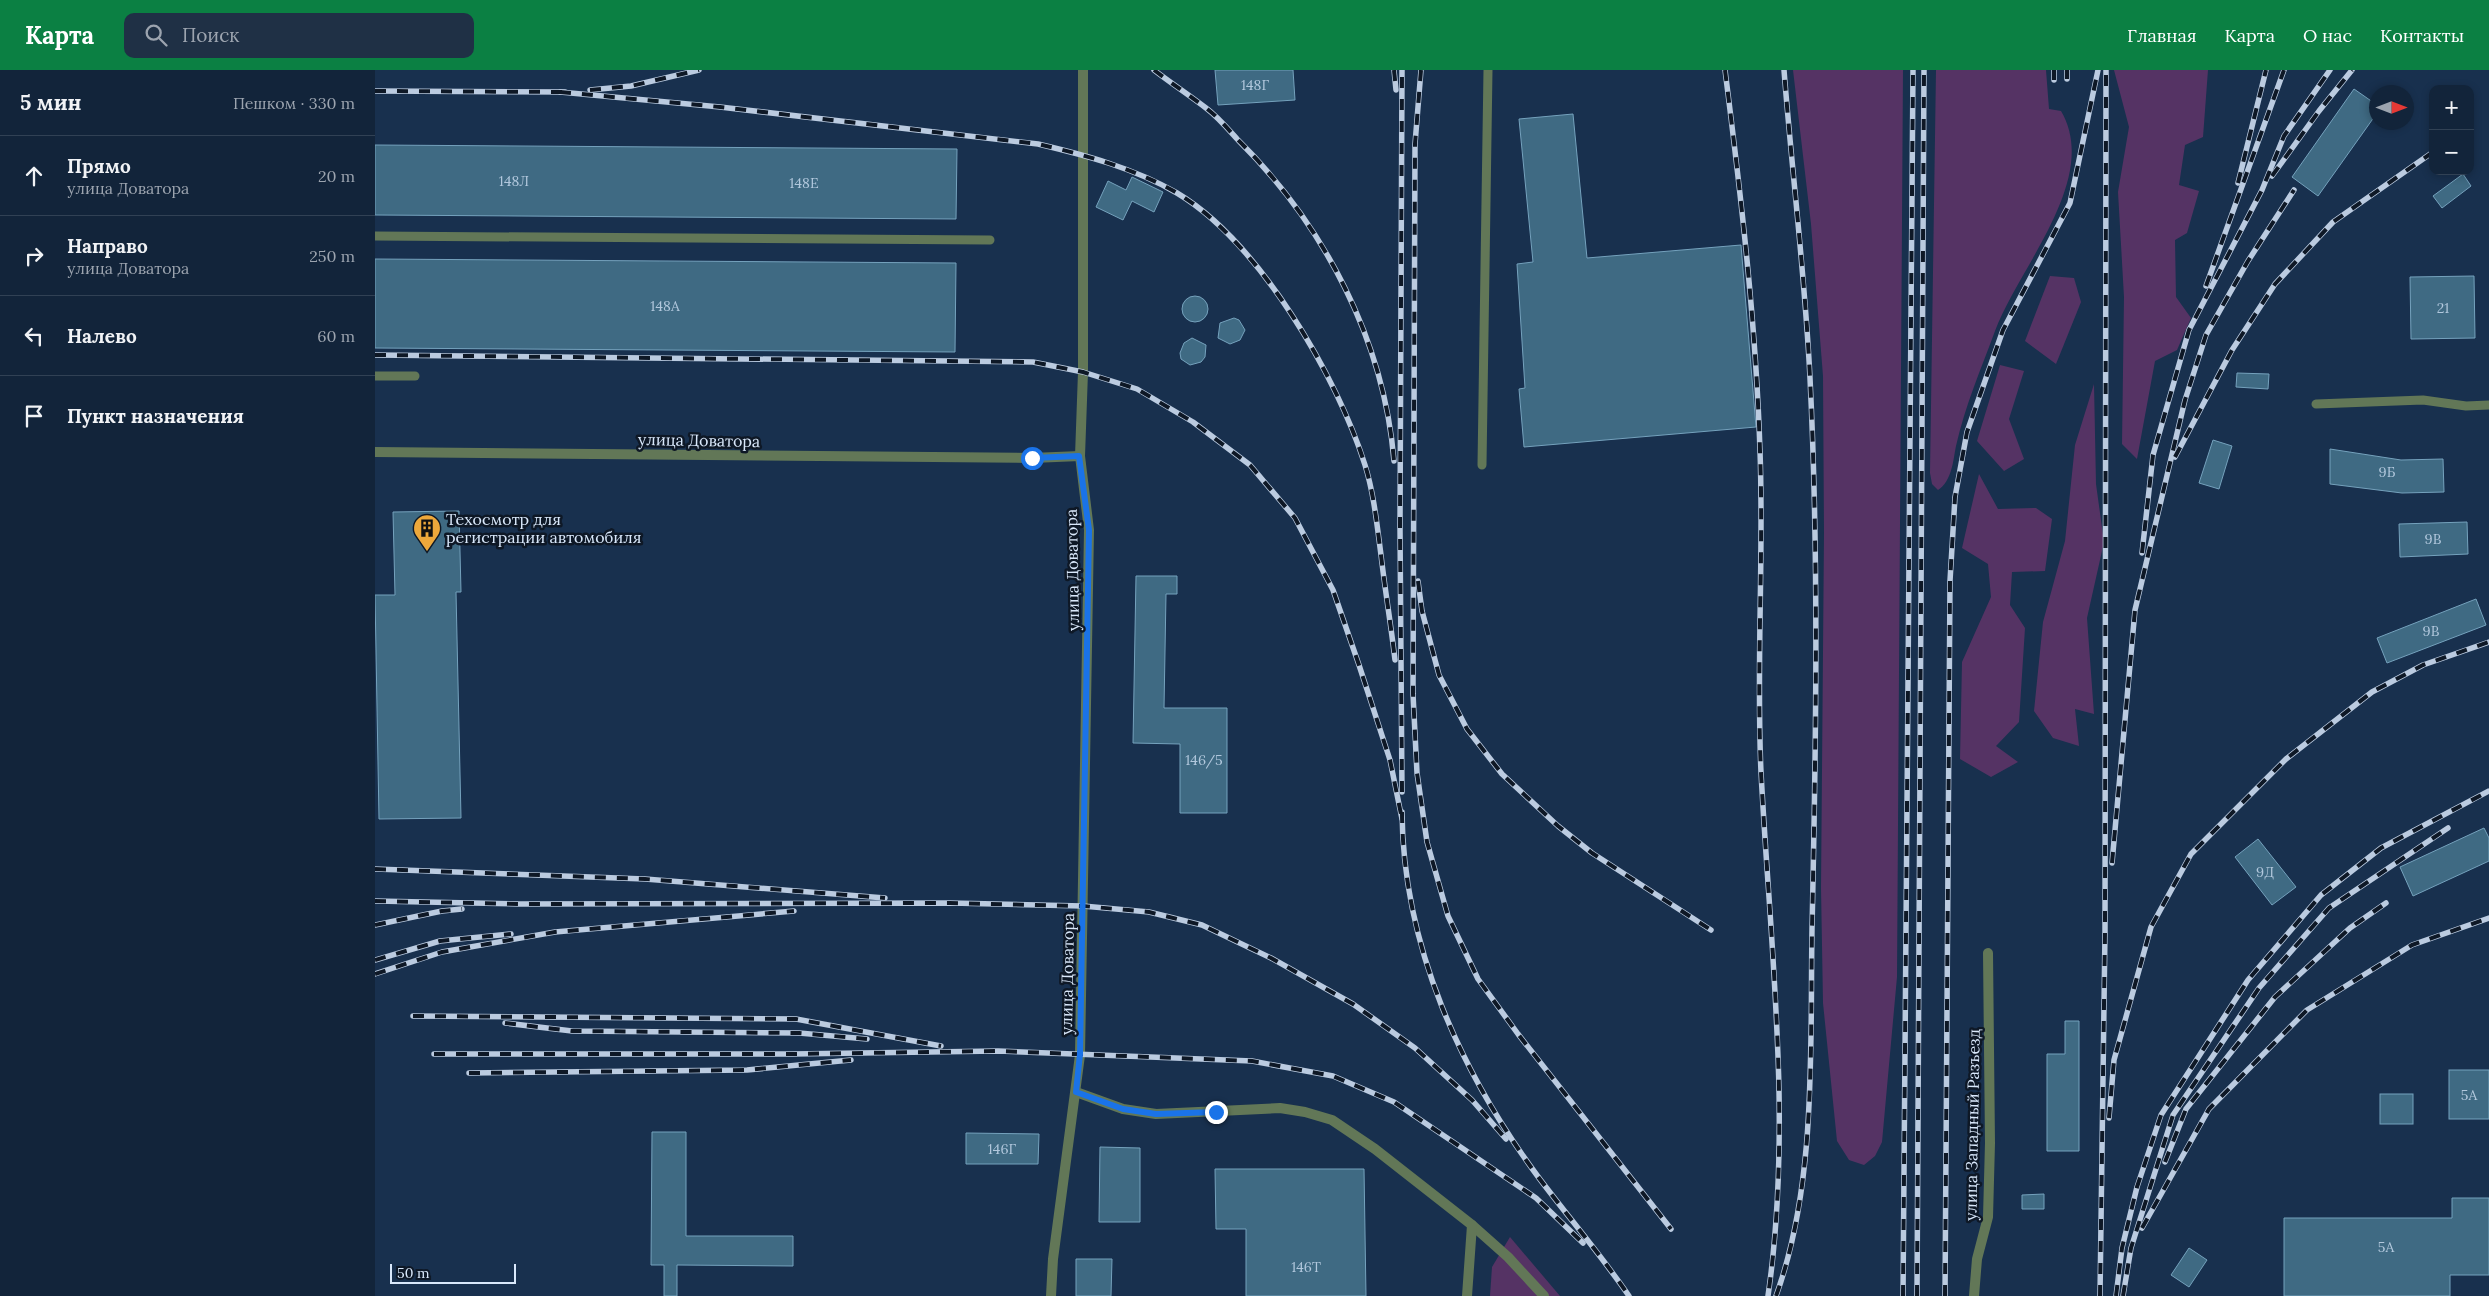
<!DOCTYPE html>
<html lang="ru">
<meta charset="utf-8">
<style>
body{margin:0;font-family:Lora,serif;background:#1f3045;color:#f1f3f6}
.controls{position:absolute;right:15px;top:15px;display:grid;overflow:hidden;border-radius:10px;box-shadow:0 2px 8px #0003}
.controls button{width:45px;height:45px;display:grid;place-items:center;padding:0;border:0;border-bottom:1px solid #314154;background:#12243a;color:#f1f3f6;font:25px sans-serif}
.compass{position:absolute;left:1994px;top:15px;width:45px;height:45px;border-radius:50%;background:#12243a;box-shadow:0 2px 8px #0003;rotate:90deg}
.scale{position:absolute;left:15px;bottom:12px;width:126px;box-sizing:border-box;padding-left:5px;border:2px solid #d9e8fb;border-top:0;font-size:14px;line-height:18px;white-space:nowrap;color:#d9e8fb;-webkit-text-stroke:4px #0e1826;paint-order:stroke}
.stop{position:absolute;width:15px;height:15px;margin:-11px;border:4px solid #1a73e8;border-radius:50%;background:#fff}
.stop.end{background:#1a73e8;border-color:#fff;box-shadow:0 1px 5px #0008}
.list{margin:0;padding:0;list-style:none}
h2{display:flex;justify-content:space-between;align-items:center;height:65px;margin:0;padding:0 20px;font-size:21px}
h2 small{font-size:16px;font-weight:400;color:#9ca4af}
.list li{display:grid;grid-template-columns:32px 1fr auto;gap:15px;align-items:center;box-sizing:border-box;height:80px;padding:0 20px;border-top:1px solid #314154}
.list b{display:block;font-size:19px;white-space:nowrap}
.list p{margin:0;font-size:16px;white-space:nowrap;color:#9ca4af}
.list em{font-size:16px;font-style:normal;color:#9ca4af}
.icon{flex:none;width:28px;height:28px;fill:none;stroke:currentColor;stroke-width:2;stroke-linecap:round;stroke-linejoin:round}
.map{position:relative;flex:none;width:2114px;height:1226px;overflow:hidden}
header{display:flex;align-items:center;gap:30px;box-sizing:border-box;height:70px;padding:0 25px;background:#0b8043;color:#fff}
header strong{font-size:24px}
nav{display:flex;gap:28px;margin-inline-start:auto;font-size:18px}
.search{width:350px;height:45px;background:#1f3045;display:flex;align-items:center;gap:12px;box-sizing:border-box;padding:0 18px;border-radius:10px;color:#9ca4af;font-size:19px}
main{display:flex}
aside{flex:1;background:#12243a}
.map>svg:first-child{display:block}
.green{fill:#553364}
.building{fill:#3f6a83;stroke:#75a2bd}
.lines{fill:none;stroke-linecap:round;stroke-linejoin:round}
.service{stroke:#627757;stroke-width:9}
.minor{stroke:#627757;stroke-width:10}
.rail-casing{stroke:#bbcbe0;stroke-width:5.5}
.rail{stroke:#0e1826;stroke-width:4;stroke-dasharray:11;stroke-linecap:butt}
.route{stroke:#1a73e8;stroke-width:6}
.labels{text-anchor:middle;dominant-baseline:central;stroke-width:5;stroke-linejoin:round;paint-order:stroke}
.number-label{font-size:14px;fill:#b2c8dd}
.street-label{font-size:16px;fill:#d9e8fb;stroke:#0e1826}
.poi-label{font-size:16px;fill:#d9e8fb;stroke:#0e1826;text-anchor:start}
</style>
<header>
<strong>Карта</strong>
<div class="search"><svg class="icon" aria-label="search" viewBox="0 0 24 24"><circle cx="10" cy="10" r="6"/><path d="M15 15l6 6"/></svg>Поиск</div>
<nav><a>Главная</a><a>Карта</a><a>О нас</a><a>Контакты</a></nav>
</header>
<main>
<aside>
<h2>5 мин<small>Пешком · 330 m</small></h2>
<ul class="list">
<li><svg class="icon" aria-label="ahead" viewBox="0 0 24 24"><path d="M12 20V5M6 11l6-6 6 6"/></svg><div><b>Прямо</b><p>улица Доватора</p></div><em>20 m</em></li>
<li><svg class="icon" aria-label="right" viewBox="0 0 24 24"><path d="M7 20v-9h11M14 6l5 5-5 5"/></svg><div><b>Направо</b><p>улица Доватора</p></div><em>250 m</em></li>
<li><svg class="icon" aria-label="left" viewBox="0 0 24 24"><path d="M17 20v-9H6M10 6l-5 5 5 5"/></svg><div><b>Налево</b></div><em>60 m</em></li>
<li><svg class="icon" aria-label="arrive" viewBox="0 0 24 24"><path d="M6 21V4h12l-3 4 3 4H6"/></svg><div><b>Пункт назначения</b></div></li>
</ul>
</aside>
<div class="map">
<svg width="2114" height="1226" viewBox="0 0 2114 1226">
<rect width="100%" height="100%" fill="#18304e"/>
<g class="green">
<polygon points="1418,0 1528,0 1522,907 1507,1072 1500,1086 1489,1095 1474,1090 1462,1071 1448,933 1446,818 1449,463 1448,306 1436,154"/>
<path d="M1561,0H1671L1674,39L1686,41C1726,109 1643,198 1620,261C1606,299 1590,336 1581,376C1578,391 1577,411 1563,420L1557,414L1555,403Z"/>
<polygon points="1739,0 1833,0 1828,67 1810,75 1804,115 1824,121 1812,163 1800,170 1801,227 1816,248 1802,280 1780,291 1762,389 1747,374 1749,227 1743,122 1754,57"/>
<polygon points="1675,206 1699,208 1706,232 1681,294 1650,271"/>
<polygon points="1625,295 1649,301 1634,349 1649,389 1629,401 1602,371"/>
<polygon points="1719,314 1721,414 1729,472 1712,548 1719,644 1700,639 1704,676 1678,668 1659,641 1668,552 1690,471 1700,375"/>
<polygon points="1604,404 1623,439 1661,438 1677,449 1670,501 1637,502 1635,535 1650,558 1644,652 1621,676 1643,692 1616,707 1585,689 1587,592 1616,527 1613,494 1587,478"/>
<polygon points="1135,1167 1185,1226 1115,1226 1117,1197"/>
</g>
<g class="building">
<polygon points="840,0 918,0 920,30 843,35"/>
<polygon points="1979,19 2002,35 2002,43 1943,126 1917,107"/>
<polygon points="1198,44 1212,188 1366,175 1381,357 1149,377 1144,319 1150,318 1142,194 1158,192 1144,49"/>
<polygon points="0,75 582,79 581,149 0,145"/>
<polygon points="2088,104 2096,116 2067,138 2058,126"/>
<polygon points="757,107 788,122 779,142 757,131 748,150 721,137 733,111 751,120"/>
<polygon points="0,189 581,193 580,282 0,278"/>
<polygon points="2099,206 2100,268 2036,269 2035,207"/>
<circle cx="820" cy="239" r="13"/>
<polygon points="859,248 864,250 870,260 865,270 855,274 843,268 845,253"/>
<polygon points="817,268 831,275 830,287 826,292 815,295 806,289 805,283 809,273"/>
<polygon points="1862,303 1894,304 1893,319 1861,317"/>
<polygon points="1838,370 1857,376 1844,419 1824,413"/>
<polygon points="1955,379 2026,390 2068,389 2069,422 2027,423 1955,414"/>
<polygon points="84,441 86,522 81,522 86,748 4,749 0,525 20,525 18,442"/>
<polygon points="2092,452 2093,484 2025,487 2024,454"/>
<polygon points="761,506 802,506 802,524 791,524 789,638 852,638 852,743 805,743 805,674 758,673"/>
<polygon points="2101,529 2111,555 2012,593 2002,568"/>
<polygon points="2109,758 2114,768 2114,791 2038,826 2025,797"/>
<polygon points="1883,769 1921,817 1897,835 1860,787"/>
<polygon points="1690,951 1704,951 1704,1081 1672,1081 1672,984 1690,984"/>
<rect x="2074" y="1000" width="40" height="49"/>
<rect x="2005" y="1024" width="33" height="30"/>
<polygon points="277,1062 311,1062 311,1166 418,1166 418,1196 302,1195 302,1226 289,1226 289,1195 276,1195"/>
<polygon points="591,1063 664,1064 663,1094 591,1094"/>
<polygon points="725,1077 765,1078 765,1152 724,1152"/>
<polygon points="840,1099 989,1099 991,1226 871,1226 871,1159 841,1159"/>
<polygon points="1669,1124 1669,1139 1647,1139 1647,1125"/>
<polygon points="2077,1128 2114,1128 2114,1205 2075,1205 2075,1226 1909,1226 1909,1148 2077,1148"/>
<polygon points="1814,1178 1832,1190 1814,1217 1796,1205"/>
<polygon points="701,1189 737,1189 736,1226 701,1226"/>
</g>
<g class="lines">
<g class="service">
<polyline points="0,166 615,170"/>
<polyline points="0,306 40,306"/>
<polyline points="1941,334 2048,330 2091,336 2114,335"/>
<polyline points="1107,395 1113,0"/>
</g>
<g class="minor">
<polyline points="0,382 657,388 705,386"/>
<polyline points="701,1022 748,1039 781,1044 905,1038 930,1042 957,1050 1000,1079 1097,1155 1133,1187 1169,1226"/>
<polyline points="676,1226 678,1189 705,985 714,460 705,386 708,302 708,0"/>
<polyline points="1092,1226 1097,1155"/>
<polyline points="1599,1226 1602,1189 1613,1147 1615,1073 1613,883"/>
</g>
<g class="rail-casing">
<g id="rail">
<path d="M779,0C796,13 814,25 831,38C843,47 853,59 863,70C949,155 1009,270 1019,391"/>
<polyline points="1019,0 1021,20"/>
<polyline points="1046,0 1040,74 1038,624 1042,703 1052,772 1073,846 1103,909 1143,964 1296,1159"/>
<path d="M1350,0C1366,126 1381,254 1385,381C1389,488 1381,595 1386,702C1395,876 1418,1053 1393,1226"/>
<polyline points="1692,0 1692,9"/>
<polyline points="1679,10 1679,0"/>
<polyline points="215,20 256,16 324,0"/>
<polyline points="0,21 190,22"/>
<path d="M185,22L345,37L663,74C710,85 759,98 802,123C884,172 962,306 990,395C999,424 1002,455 1006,485C1010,520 1016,555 1020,590"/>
<polyline points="1897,106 1944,41 1977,0"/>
<polyline points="1863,113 1891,0"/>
<polyline points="1831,216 1909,0"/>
<polyline points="0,285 658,292 708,302 762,319 818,352 875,395 920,448 958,520 984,595 1015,690 1027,749"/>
<polyline points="1800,387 1857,280 1900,214 1958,152 2058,82"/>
<polyline points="1767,483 1778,385 1814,260 1887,120 1909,66 1955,0"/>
<polyline points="1043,511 1047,541 1064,605 1092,659 1127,704 1183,756 1217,783 1336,860"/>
<polyline points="1027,722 1025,456 1027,0"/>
<path d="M1027,742C1028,876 1086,1003 1164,1108C1194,1148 1226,1185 1254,1226"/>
<polyline points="1737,793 1760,540 1810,330 1831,265 1873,191 1919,120"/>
<polyline points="0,799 270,809 510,828"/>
<polyline points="0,831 144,834 575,833 708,836 774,842 827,855 896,888 978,934 1040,978 1097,1030 1131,1069"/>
<polyline points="0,855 67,841 87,839"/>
<polyline points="0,890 65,871 136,864"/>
<polyline points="0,904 67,882 180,862 419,841"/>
<polyline points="38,946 421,949 566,976"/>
<polyline points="130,953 197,961 424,963 492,969"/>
<polyline points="59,984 417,984 623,981 877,991 958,1006 1019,1032 1161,1128 1208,1173"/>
<polyline points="94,1003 372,1000 476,990"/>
<polyline points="1734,1048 1739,990 1776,857 1816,784 1911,689 1997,622 2048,595 2114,572"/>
<polyline points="1790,1092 1811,1039 1900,927 1975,858 2011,833"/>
<polyline points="1767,1158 1834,1039 1932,940 2037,875 2114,848"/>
<path d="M1401,1226C1442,1113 1435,977 1437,859C1441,675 1444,491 1435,308C1430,205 1417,103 1409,0"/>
<polyline points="1528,1226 1538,0"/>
<polyline points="1542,1226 1549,0"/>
<polyline points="1570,1226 1575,511 1580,427 1592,362 1628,260 1695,133 1723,0"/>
<polyline points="1725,1226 1730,862 1731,0"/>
<polyline points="1741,1226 1747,1178 1762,1117 1786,1045 1873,910 1946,825 2006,778 2114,721"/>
<polyline points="1748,1226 1756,1178 1798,1045 1884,918 1954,838 2073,758"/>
</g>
</g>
<use href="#rail" class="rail"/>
</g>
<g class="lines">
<polyline class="route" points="657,388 704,386 714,460 705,984 701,1022 748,1039 781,1044 841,1042"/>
</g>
<defs>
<g id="building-pin" transform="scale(1.4375)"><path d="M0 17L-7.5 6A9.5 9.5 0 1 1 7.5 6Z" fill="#eda83b" stroke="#0e1826"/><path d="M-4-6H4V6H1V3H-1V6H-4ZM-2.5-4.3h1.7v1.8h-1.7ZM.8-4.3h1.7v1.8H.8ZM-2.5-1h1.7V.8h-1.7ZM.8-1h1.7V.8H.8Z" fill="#111"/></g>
</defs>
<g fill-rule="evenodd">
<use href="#building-pin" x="52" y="458"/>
</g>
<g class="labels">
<g class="number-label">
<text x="880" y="15">148Г</text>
<text x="139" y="111">148Л</text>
<text x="429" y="113">148Е</text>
<text x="290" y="236">148А</text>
<text x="2068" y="238">21</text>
<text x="2012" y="402">9Б</text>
<text x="2058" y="469">9В</text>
<text x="2056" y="561">9В</text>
<text x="829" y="690">146/5</text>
<text x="1890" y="802">9Д</text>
<text x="2094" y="1025">5А</text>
<text x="627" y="1079">146Г</text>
<text x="2011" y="1177">5А</text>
<text x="931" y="1197">146Т</text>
</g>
<g class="street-label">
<text transform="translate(324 370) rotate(1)">улица Доватора</text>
<text transform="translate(697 500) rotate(-91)">улица Доватора</text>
<text transform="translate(692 904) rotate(-89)">улица Доватора</text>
<text transform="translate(1597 1055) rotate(-89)">улица Западный Разъезд</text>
</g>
<g class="poi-label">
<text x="71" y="449">Техосмотр для<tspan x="71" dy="18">регистрации автомобиля</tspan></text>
</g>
</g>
</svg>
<div class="controls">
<button>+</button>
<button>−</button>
</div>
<svg class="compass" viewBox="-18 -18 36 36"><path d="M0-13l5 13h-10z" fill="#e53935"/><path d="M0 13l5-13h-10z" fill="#9ca4af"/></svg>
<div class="scale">50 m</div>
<div class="stop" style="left:657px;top:388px"></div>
<div class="stop end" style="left:841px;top:1042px"></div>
</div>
</main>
